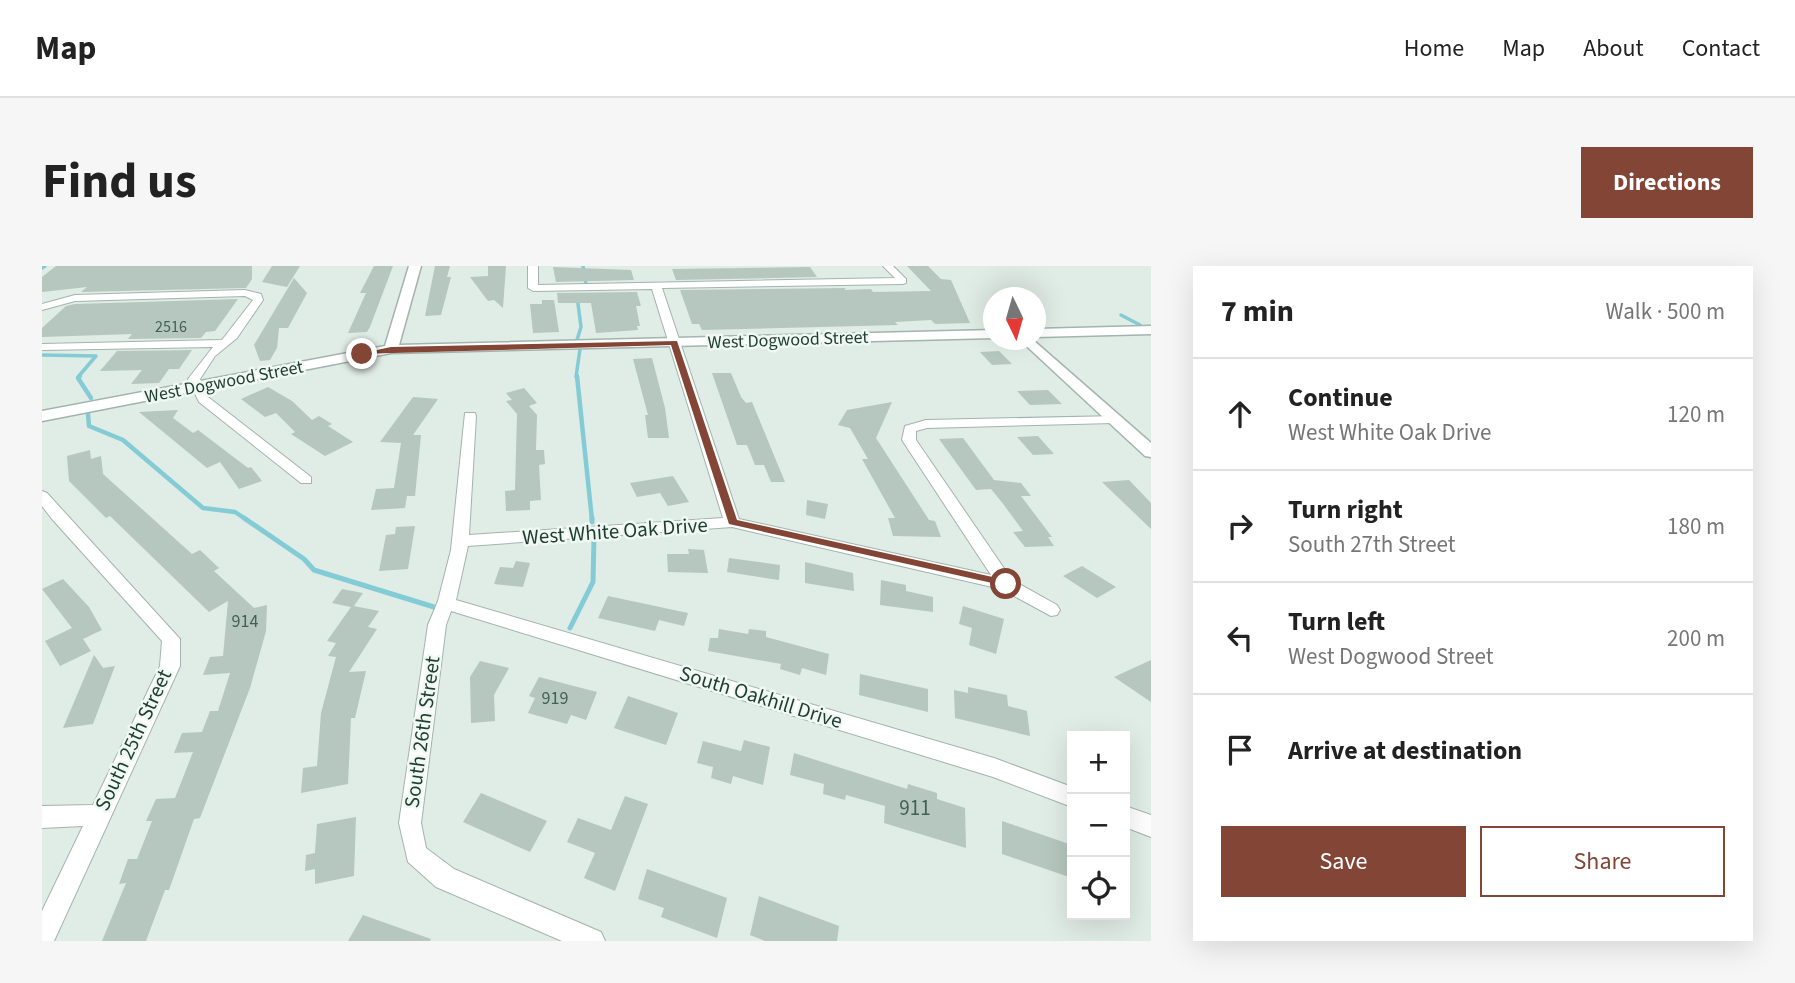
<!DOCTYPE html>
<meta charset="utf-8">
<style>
body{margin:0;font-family:"Source Sans 3",sans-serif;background:#f6f6f6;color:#222}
.controls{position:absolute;right:21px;bottom:21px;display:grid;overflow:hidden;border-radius:0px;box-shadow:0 7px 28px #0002}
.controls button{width:63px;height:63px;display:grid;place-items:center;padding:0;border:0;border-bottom:2px solid #e0e0e0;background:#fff;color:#222;font:35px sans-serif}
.compass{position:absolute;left:941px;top:21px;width:63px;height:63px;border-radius:50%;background:#fff;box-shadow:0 7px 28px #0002;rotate:175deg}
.stop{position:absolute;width:21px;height:21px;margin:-16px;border:5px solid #834536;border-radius:50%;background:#fff}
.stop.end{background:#834536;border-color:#fff;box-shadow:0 2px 7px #0008}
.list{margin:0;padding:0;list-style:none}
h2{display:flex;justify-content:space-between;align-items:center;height:91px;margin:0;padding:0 28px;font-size:30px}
h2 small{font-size:23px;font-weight:400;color:#767676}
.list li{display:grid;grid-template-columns:46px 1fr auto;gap:21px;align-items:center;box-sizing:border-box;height:112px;padding:0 28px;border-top:2px solid #e0e0e0}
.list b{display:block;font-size:26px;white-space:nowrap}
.list p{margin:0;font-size:23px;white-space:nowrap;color:#767676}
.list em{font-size:23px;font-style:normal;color:#767676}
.actions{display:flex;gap:14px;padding:21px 28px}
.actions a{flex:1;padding:16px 0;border:2px solid #834536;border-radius:0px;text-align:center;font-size:24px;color:#834536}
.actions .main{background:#834536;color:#fff}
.icon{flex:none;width:38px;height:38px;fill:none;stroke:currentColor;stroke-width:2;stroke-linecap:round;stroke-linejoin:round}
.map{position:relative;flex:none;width:1109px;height:675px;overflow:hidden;border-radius:0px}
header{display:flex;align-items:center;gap:42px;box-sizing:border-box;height:98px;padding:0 35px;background:#fff;border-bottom:2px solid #e0e0e0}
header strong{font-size:33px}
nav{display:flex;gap:38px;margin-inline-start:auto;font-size:24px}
.intro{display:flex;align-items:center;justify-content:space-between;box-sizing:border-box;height:168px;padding:0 42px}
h1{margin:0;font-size:49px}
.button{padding:18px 32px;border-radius:0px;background:#834536;color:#fff;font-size:24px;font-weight:700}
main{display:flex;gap:42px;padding:0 42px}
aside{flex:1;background:#fff;border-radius:0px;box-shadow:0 7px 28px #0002}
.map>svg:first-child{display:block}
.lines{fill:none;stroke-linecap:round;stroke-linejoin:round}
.stream-far2{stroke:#84ccd5;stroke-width:3.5}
.stream-far1{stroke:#84ccd5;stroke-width:4.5}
.stream{stroke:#84ccd5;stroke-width:5}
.building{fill:#b5c7be}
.minor-casing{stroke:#a2b4ad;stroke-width:2}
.tertiary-casing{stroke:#a2b4ad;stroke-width:3}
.minor{fill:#fff;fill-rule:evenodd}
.tertiary{fill:#fff;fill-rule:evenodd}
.route{fill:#834536}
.labels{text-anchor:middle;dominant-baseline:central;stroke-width:5;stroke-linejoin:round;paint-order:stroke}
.far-number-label{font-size:16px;fill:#446056}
.far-street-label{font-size:18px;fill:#1f3d33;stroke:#f0f8f4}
.number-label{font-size:18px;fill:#446056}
.street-label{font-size:21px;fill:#1f3d33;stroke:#f0f8f4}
.near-number-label{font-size:21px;fill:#446056}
</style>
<header>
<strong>Map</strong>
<nav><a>Home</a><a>Map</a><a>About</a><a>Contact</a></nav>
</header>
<div class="intro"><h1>Find us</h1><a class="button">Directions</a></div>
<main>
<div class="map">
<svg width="1109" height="675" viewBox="0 0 1109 675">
<rect width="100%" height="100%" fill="#e0ece6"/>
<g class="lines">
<g class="stream-far2">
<polyline points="541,0 544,18"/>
<polyline points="0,2 3,0"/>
<polyline points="535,30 539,61 535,74"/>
<polyline points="1079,49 1098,59"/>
<polyline points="0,89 54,90 36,111"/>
<polyline points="534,111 538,83"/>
</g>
<g class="stream-far1">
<polyline points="38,110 36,112 49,132"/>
<polyline points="535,110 550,254"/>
<polyline points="46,148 47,160 81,174 161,242 193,246 205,254"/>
</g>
<g class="stream">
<polyline points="202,252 262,293 272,304 392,341"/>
<polyline points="550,252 550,256"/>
<polyline points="528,362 551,316 552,272"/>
</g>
</g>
<g class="building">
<polygon points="14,0 210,0 210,13 204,22 39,26 45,21 0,26 0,11"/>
<polygon points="230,0 258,0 245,21 220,16"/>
<polygon points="332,0 351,0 328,61 325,66 306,67 324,27 318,27"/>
<polygon points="393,0 408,0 405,11 409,11 399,49 383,50"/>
<polygon points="446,0 464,0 461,42 452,34 446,35 428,11 446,10"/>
<polygon points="865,0 886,0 899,13 909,14 928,57 893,58 889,54 853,56 856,59 660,64 657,58 650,58 638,24 804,22 802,24 829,23 831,26 889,25"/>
<polygon points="511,1 589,4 592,14 514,16"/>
<polygon points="768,1 775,11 634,14 630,3"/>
<polygon points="252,12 265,27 246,62 237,62 235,82 228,94 218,95 212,79"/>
<polygon points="595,26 599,40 594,40 598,60 595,60 596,64 554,67 549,37 516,37 515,27"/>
<polygon points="196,33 173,65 164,66 159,72 86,73 90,68 0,71 0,62 24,40 33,38"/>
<polygon points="500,34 512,34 517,66 491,67 488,38 500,38"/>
<polygon points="150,84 137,103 127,103 117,117 89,118 100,104 58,105 75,85"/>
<polygon points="957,85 970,98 950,99 938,86"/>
<polygon points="610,92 623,142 627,172 606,172 603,149 606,149 591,93"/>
<polygon points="670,107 689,107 699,131 704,137 710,136 743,216 729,216 722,199 713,199 705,179 695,179"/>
<polygon points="226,121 250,135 270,154 277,150 290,158 286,160 311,176 283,190 249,168 253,166 234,147 223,151 199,133"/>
<polygon points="482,122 495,137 487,140 495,149 494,184 502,184 503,198 497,199 499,234 488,235 488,244 464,245 463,225 473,224 475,148 464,135 470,134 464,127"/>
<polygon points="1006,124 1020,138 988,139 975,125"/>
<polygon points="371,131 396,133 371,169 379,169 373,230 365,230 363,242 329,244 334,223 352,222 359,177 338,176"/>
<polygon points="850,136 834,172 887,254 893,255 899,271 851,270 846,252 853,252 820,193 826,193 808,162 796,159 805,144"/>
<polygon points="136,144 131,152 151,167 156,164 206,202 209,201 220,215 197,223 178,196 165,202 97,146"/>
<polygon points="996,170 1003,178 1012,188 991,189 975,171"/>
<polygon points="921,172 952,214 979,217 989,230 979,230 1010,271 1006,271 1012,280 983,281 971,266 981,265 962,239 949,223 934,224 897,173"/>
<polygon points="48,184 49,193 59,190 61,208 150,288 158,284 177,302 172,305 212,342 225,339 224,365 208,422 158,552 152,553 127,624 123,624 104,675 60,675 84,617 77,618 86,593 95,593 110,555 104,555 114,533 133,532 151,486 132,487 140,467 160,466 168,445 176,445 188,407 161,409 168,391 181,390 186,335 167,346 68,250 64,252 27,215 25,190"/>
<polygon points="631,210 647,236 626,240 618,227 595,231 588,217"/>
<polygon points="1087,214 1109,237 1109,263 1060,216"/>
<polygon points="765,234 786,238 783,253 764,249"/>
<polygon points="373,260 366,303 337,305 344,269 353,268 354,261"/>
<polygon points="646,283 662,284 666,307 626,306 625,288 647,288"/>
<polygon points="687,292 738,299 737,314 685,306"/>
<polygon points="474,295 488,297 481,321 452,318 458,301 471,302"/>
<polygon points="763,296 811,307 812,325 763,317"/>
<polygon points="1040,300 1074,321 1055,332 1021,310"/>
<polygon points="21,313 47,341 60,364 41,373 49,385 18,400 3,375 30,362 0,323"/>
<polygon points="839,314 864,319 864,325 891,331 891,346 838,339"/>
<polygon points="300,323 321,327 312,340 337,345 326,361 335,363 307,406 324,405 313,452 309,452 306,518 259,527 261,502 275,500 279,447 294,391 286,390 294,377 285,375 309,341 290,337"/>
<polygon points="566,330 646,347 642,360 617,354 613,365 556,352"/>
<polygon points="921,340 962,353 954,388 927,379 930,362 917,358"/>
<polygon points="677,363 706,368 707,363 724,365 724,371 787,388 784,409 760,402 758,409 738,403 739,398 666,385 668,372 676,372"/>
<polygon points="52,389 61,402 73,400 51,458 21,462"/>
<polygon points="1109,394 1109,436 1072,411"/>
<polygon points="438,395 467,402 452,429 453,455 429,457 428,411"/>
<polygon points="818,408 886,423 886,446 817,429"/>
<polygon points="497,411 555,426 544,454 529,449 525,458 486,447 493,432 487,430"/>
<polygon points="926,421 965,429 966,440 985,445 988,470 913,452 912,424 926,427"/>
<polygon points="586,430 636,447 624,479 572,462"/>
<polygon points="702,474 728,481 721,519 691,510 689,518 669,512 671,501 655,497 661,475 699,485"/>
<polygon points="752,487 865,523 866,518 895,527 895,533 923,542 924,582 842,557 843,540 804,529 803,534 781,528 782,518 748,509"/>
<polygon points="439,527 505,555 488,586 421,556"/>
<polygon points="583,530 606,538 573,625 542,612 553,587 525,576 536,552 569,564"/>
<polygon points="314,551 312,610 273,618 273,603 263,605 264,589 273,587 275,558"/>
<polygon points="960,555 1030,579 1030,612 960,588"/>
<polygon points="605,603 685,632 675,672 619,651 622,642 596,633"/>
<polygon points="717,630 797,660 795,675 723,675 708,669"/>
<polygon points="321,649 389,673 388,675 306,675"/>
</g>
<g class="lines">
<g class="minor-casing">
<g id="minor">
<polygon points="486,0 496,0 496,19 853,12 841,0 851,0 864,13 864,17 861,18 620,22 697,253 949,309 860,174 863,160 884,154 1076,150 1078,153 1071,157 885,162 874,165 874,174 970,314 1015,339 1018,344 1015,349 1009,350 959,323 690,261 426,280 414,334 952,492 1030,521 1030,541 951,511 409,345 404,359 379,557 384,582 412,603 559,666 563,675 520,675 394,621 366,596 357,557 386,359 396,335 409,284 423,147 433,147 434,150 427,269 681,252 610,23 491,25 486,22"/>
<polygon points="203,24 219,28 221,34 195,72 173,90 158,113 166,131 269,211 269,217 259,217 157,136 146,113 171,81 0,84 0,78 180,74 211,34 203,30 33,35 0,44 0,38 33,29"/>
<polygon points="0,225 5,227 138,373 138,400 12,675 0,675 0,645 41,560 0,562 0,540 51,539 118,400 120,375 10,253 0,240"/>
<polygon points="1083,540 1109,549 1109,571 1083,561"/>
</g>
</g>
<g class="tertiary-casing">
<g id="tertiary">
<polygon points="367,0 379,0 357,79 952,64 952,72 349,87 0,155 0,145 343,80"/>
<polygon points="1109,60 1109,68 994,71 994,63"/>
<polygon points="978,74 991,74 1109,177 1109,191 1103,190"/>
</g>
</g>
<use href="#minor" class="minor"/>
<use href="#tertiary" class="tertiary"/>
</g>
<polygon class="route" points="635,75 695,254 964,314 969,318 968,321 687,258 629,79 316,88 349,81"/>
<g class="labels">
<g class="far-number-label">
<text x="129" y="61">2516</text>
</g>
<g class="far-street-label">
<text transform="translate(746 74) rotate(-2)">West Dogwood Street</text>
<text transform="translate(182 116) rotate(-11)">West Dogwood Street</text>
</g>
<g class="number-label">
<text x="203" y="355">914</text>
<text x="513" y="432">919</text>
</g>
<g class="street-label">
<text transform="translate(573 265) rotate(-4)">West White Oak Drive</text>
<text transform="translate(719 431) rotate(17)">South Oakhill Drive</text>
<text transform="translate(380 466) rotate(-82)">South 26th Street</text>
<text transform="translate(91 474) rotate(-65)">South 25th Street</text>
</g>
<g class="near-number-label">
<text x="873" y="542">911</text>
</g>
</g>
</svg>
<div class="controls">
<button>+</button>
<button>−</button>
<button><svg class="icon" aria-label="locate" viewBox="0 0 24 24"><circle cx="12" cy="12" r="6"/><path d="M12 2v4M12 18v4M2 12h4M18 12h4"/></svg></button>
</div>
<svg class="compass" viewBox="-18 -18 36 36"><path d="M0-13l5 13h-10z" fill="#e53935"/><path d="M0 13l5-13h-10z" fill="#767676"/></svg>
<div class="stop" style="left:964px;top:318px"></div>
<div class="stop end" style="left:320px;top:88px"></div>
</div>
<aside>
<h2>7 min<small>Walk · 500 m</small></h2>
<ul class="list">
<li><svg class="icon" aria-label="ahead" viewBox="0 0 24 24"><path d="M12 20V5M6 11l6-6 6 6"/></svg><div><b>Continue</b><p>West White Oak Drive</p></div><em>120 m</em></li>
<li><svg class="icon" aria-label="right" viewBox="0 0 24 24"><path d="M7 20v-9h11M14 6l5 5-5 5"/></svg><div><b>Turn right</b><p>South 27th Street</p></div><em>180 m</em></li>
<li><svg class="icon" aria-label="left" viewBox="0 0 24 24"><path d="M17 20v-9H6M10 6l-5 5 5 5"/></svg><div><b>Turn left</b><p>West Dogwood Street</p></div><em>200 m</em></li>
<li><svg class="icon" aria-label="arrive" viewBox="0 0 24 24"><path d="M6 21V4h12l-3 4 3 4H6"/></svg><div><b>Arrive at destination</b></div></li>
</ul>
<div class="actions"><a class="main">Save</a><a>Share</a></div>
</aside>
</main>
